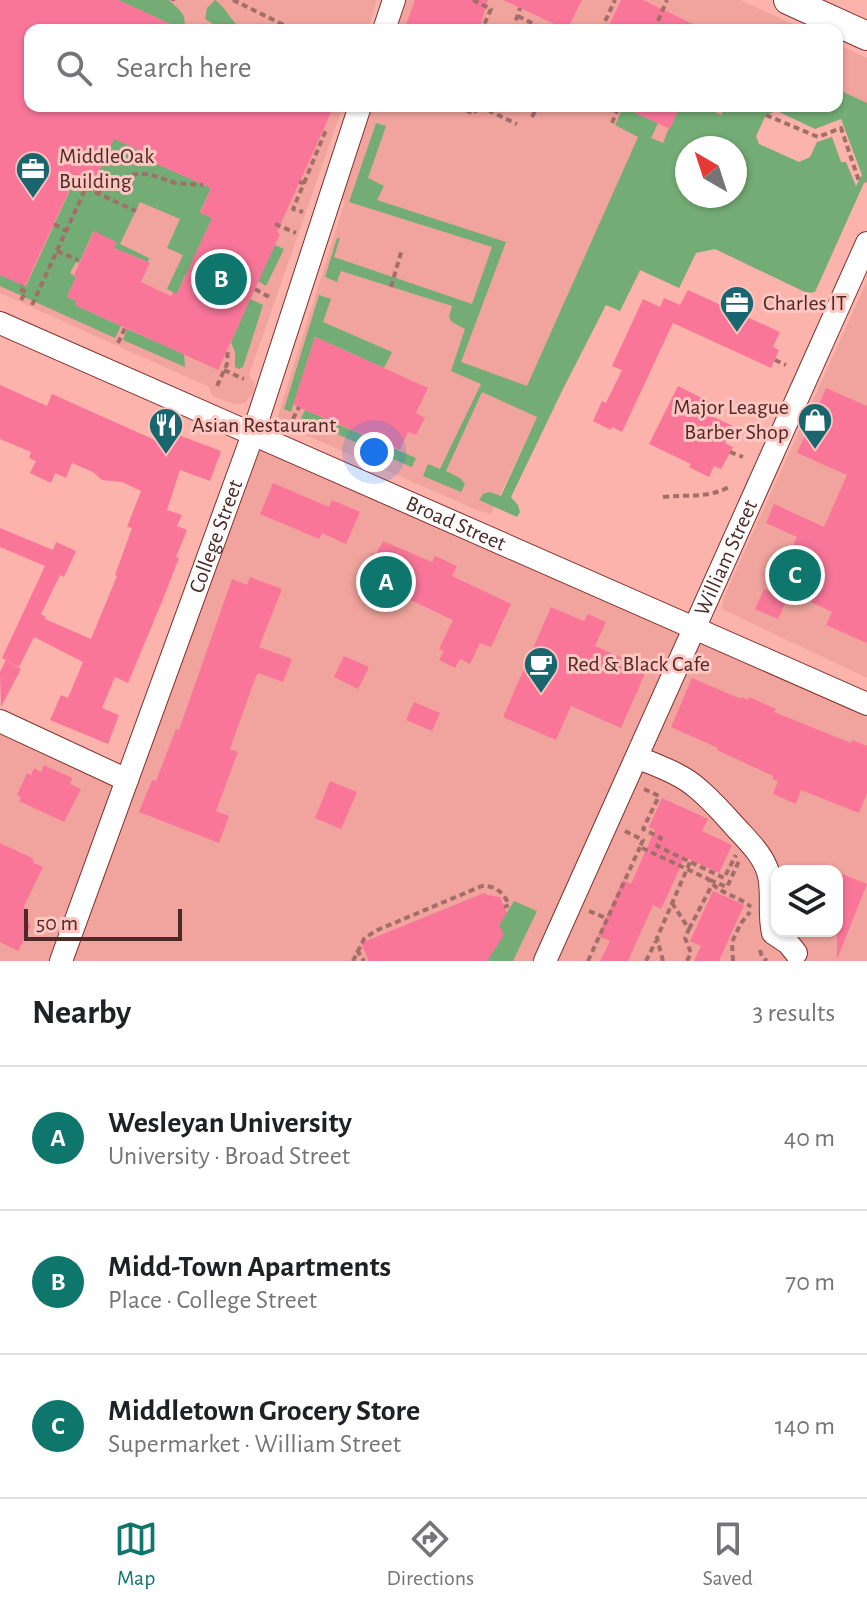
<!DOCTYPE html>
<meta charset="utf-8">
<style>
body{margin:0;font-family:"Alegreya Sans",sans-serif;background:#f6f6f6;color:#202124}
.controls{position:absolute;right:24px;bottom:24px;display:grid;overflow:hidden;border-radius:16px;box-shadow:0 2px 6px #0004}
.controls button{width:72px;height:72px;display:grid;place-items:center;padding:0;border:0;border-bottom:2px solid #e0e0e0;background:#fff;color:#202124;font:40px sans-serif}
.compass{position:absolute;left:675px;top:136px;width:72px;height:72px;border-radius:50%;background:#fff;box-shadow:0 2px 6px #0004;rotate:321deg}
.scale{position:absolute;left:24px;bottom:20px;width:158px;box-sizing:border-box;padding-left:8px;border:4px solid #4e2a27;border-top:0;font-size:22px;line-height:28px;white-space:nowrap;color:#4e2a27;-webkit-text-stroke:6px #fec6c0;paint-order:stroke}
.you{position:absolute;left:374px;top:452px;width:28px;height:28px;margin:-20px;border:6px solid #fff;border-radius:50%;background:#1a73e8;box-shadow:0 0 0 12px #1a73e833}
.badge{display:grid;place-items:center;width:52px;height:52px;border-radius:50%;background:#0f766e;color:#fff;font-size:26px;font-weight:700}
.pin{position:absolute;translate:-50% -50%;border:4px solid #fff;box-shadow:0 2px 8px #0006}
.list{margin:0;padding:0;list-style:none}
h2{display:flex;justify-content:space-between;align-items:center;height:104px;margin:0;padding:0 32px;font-size:34px}
h2 small{font-size:26px;font-weight:400;color:#757577}
.list li{display:grid;grid-template-columns:52px 1fr auto;gap:24px;align-items:center;box-sizing:border-box;height:144px;padding:0 32px;border-top:2px solid #e0e0e0}
.list b{display:block;font-size:30px;white-space:nowrap}
.list p{margin:0;font-size:26px;white-space:nowrap;color:#757577}
.list em{font-size:26px;font-style:normal;color:#757577}
.icon{flex:none;width:44px;height:44px;fill:none;stroke:currentColor;stroke-width:2;stroke-linecap:round;stroke-linejoin:round}
.map{position:relative;flex:none;width:867px;height:961px;overflow:hidden}
.search{position:absolute;background:#fff;box-shadow:0 2px 6px #0004;left:24px;right:24px;top:24px;height:88px;display:flex;align-items:center;gap:20px;box-sizing:border-box;padding:0 28px;border-radius:16px;color:#757577;font-size:30px}
.sheet{height:536px;background:#fff}
nav{display:flex;justify-content:space-around;align-items:center;box-sizing:border-box;height:112px;border-top:2px solid #e0e0e0;background:#fff;font-size:22px;color:#757577}
nav a{display:grid;justify-items:center;gap:4px}
nav .on{color:#0f766e}
.map>svg:first-child{display:block}
.built{fill:#f1a49d;fill-rule:evenodd}
.green{fill:#74ac75;fill-rule:evenodd}
.building{fill:#f97699}
.lines{fill:none;stroke-linecap:round;stroke-linejoin:round}
.minor-casing{stroke:#7d302d;stroke-width:24}
.major-casing{stroke:#7d302d;stroke-width:30}
.path{stroke:#a36d68;stroke-width:4;stroke-dasharray:6 4;stroke-linecap:butt}
.minor{stroke:#fff;stroke-width:22}
.major{stroke:#fff;stroke-width:28}
.labels{text-anchor:middle;dominant-baseline:central;stroke-width:6;stroke-linejoin:round;paint-order:stroke}
.poi-label{font-size:22px;fill:#4e2a27;stroke:#fec6c0;text-anchor:start}
.street-label{font-size:22px;fill:#4e2a27;stroke:#fec6c0}
</style>
<div class="map">
<svg width="867" height="961" viewBox="0 0 867 961">
<rect width="100%" height="100%" fill="#fcb3ac"/>
<g class="built">
<polygon points="0,0 377,0 368,30 30,30 30,106 343,106 249,375 255,384 253,392 245,403 237,405 212,396 209,387 0,293"/>
<polygon points="407,0 740,0 806,30 397,30"/>
<polygon points="837,44 867,58 867,103 837,89"/>
<polygon points="372,106 769,106 735,148 687,148 687,196 724,196 679,288 641,270 622,307 585,295 537,417 491,514 479,511 276,422 345,201 342,199"/>
<polygon points="867,281 867,678 722,609 724,597"/>
<path d="M253,434L867,717V961H0V721L127,780ZM777,871H837V931H777Z"/>
</g>
<g class="green">
<path d="M118,0H169C179,10 189,15 183,30Z"/>
<path d="M215,0C226,7 231,22 243,30H223L205,19L207,8Z"/>
<path d="M837,89L867,103V182L864,183L815,292L807,293L715,249L696,253L679,288L640,270L620,311L606,305L563,389L511,497L518,505L520,512L517,517L479,500L483,494L490,492L501,496L537,417L482,392L446,471L460,478L465,484L461,492L423,476L428,464L440,469L481,384L451,371L465,329L452,322L449,317L452,306L341,271L337,282L325,277L337,238H340L334,257L472,304L492,247L349,202L376,123L386,126L368,178L384,186L377,200L506,242L461,362L527,386L638,137L615,125L623,107L658,123L651,138L663,143L678,106H702L721,115L725,108L729,109L730,106H837ZM777,111L815,129L841,119L862,175L856,186L846,162H841L832,137L817,142L810,157L799,162L759,144L756,136L766,115ZM687,148H735V196H687Z"/>
<polygon points="117,132 150,155 148,160 211,188 200,212 212,218 198,249 191,277 185,275 177,294 167,289 183,255 167,248 180,219 140,202 120,244 149,258 148,262 114,248 116,242 93,232 79,263 76,262 70,273 76,277 67,297 77,301 75,305 121,326 115,338 0,286 0,275 26,286 77,175 94,182"/>
<polygon points="275,245 284,249 266,286 258,281"/>
<polygon points="319,295 331,299 323,322 392,352 384,368 315,337 291,412 284,409"/>
<polygon points="250,299 263,305 243,367 239,369 235,367 235,352 231,342"/>
<polygon points="127,329 184,354 185,367 123,340"/>
<polygon points="305,410 416,458 412,467 409,466 301,418"/>
<polygon points="514,901 537,911 513,961 487,961 503,935 499,925"/>
</g>
<g class="building">
<polygon points="0,0 118,0 184,30 30,30 30,106 334,106 277,232 280,234 218,370 75,305 77,301 67,297 76,277 74,275 94,231 116,242 114,248 150,263 141,282 171,296 173,292 177,294 212,218 200,213 211,188 148,160 150,155 114,139 93,183 76,176 25,286 0,275"/>
<polygon points="415,0 488,0 479,30 404,30"/>
<polygon points="503,0 582,0 567,30"/>
<polygon points="621,0 643,0 705,30 607,30"/>
<polygon points="620,106 680,106 670,129"/>
<polygon points="688,290 780,332 773,347 779,350 771,368 673,323 622,432 612,427 611,430 593,421 602,401 606,403 622,370 612,366 643,299 660,307 664,298 680,305"/>
<polygon points="315,337 428,388 416,413 425,418 416,435 408,432 400,450 293,405"/>
<polygon points="0,385 47,406 52,394 157,441 162,429 221,451 210,481 180,470 167,510 182,515 177,526 187,530 176,557 179,558 163,599 128,683 115,677 102,708 119,715 108,744 50,720 61,695 68,698 83,662 34,637 19,667 2,658 45,566 0,547 0,528 53,550 56,542 76,551 64,577 60,575 41,614 46,617 45,619 91,639 117,576 115,575 132,528 127,527 141,491 122,482 102,480 93,472 72,463 66,478 55,473 51,483 30,473 36,461 29,458 31,452 0,439"/>
<polygon points="678,386 716,405 711,416 733,426 725,443 733,447 721,469 714,466 709,477 689,467 691,464 649,444"/>
<polygon points="826,388 867,406 867,643 826,625 832,612 790,592 778,619 755,609 764,589 771,592 797,537 766,523 774,504 824,527 847,475 797,453"/>
<polygon points="273,483 329,507 332,500 360,512 346,544 322,533 319,539 260,514"/>
<polygon points="383,541 432,562 435,556 457,566 452,576 511,604 491,647 480,643 470,664 460,659 455,668 439,660 444,651 439,649 453,620 391,591 388,599 358,585 372,553 376,555"/>
<polygon points="250,577 282,589 259,647 292,659 283,682 258,673 255,679 230,749 238,752 216,811 229,816 219,843 139,812 152,780 156,781 176,729 179,730 232,579 247,585"/>
<polygon points="551,607 584,621 588,614 606,622 595,646 647,669 621,728 571,706 556,740 503,717"/>
<polygon points="344,656 369,667 358,689 334,677"/>
<polygon points="6,660 21,669 1,707 0,672"/>
<polygon points="692,678 741,699 742,697 748,700 749,697 776,709 774,712 851,743 852,740 867,746 867,793 859,813 801,790 796,804 773,794 778,781 772,779 773,776 717,750 718,748 671,727"/>
<polygon points="414,702 440,713 432,731 406,720"/>
<polygon points="44,765 72,778 70,784 81,789 64,822 19,801 21,797 17,795 27,773 31,775 34,768 41,772"/>
<polygon points="330,781 357,792 341,829 315,818"/>
<polygon points="662,798 708,819 702,831 732,845 719,873 685,857 661,909 653,905 628,961 600,961 610,941 598,936 623,880 631,884 655,830 649,827"/>
<polygon points="0,843 32,858 34,863 43,867 24,906 30,927 18,951 0,942"/>
<polygon points="837,872 867,884 838,957 837,957"/>
<polygon points="713,891 744,905 719,961 694,961 701,946 690,941"/>
<polygon points="484,893 487,895 500,897 507,913 499,925 504,935 487,961 369,961 361,943"/>
</g>
<g class="lines">
<g class="minor-casing">
<g id="minor">
<polyline points="384,30 394,0"/>
<path id="s1" d="M0,323L867,704"/>
<polyline points="0,721 127,780"/>
<path d="M637,757C657,766 680,773 697,788C713,801 726,817 740,832C751,844 763,856 768,872C774,892 768,913 773,933L788,943L796,953"/>
<path id="s2" d="M61,961L253,434L360,106"/>
<path id="s3" d="M545,961L867,243"/>
</g>
</g>
<g class="major-casing">
<polyline id="major" points="788,0 867,36"/>
</g>
<g class="path">
<polyline points="233,0 290,28"/>
<polyline points="473,0 491,9 483,27 489,30"/>
<polyline points="173,1 173,0"/>
<polyline points="518,16 545,30"/>
<polyline points="513,30 520,8"/>
<polyline points="601,30 615,0"/>
<polyline points="654,30 667,0"/>
<polyline points="733,30 734,29"/>
<polyline points="457,106 474,114 478,106"/>
<polyline points="479,106 517,124"/>
<polyline points="766,115 818,137 841,128 859,181"/>
<polyline points="532,117 538,106"/>
<polyline points="612,123 619,106"/>
<polyline points="299,182 304,183 293,209 303,212"/>
<polyline points="304,183 326,130"/>
<polyline points="86,188 136,211"/>
<polyline points="98,193 106,183 136,174 149,174 175,183 203,185"/>
<polyline points="54,224 66,231"/>
<polyline points="275,224 296,233"/>
<polyline points="57,251 78,260"/>
<polyline points="391,287 402,249"/>
<polyline points="255,289 271,298"/>
<polyline points="21,300 26,292 20,289 22,285"/>
<polyline points="32,305 89,181"/>
<polyline points="118,343 125,328"/>
<polyline points="775,360 786,365"/>
<polyline points="224,370 244,379"/>
<polyline points="217,386 227,364 228,348"/>
<polyline points="293,419 299,407"/>
<polyline points="730,452 743,457"/>
<path d="M663,497C688,494 706,499 729,487"/>
<polyline points="644,789 659,796 643,829 661,838 657,846 724,878 736,855"/>
<path d="M625,831L643,840L640,847L708,879C719,894 737,895 751,907"/>
<polyline points="710,880 727,887 739,861"/>
<polyline points="672,903 689,929 685,938 691,953 687,961"/>
<polyline points="589,911 606,918"/>
<polyline points="689,929 712,885"/>
<polyline points="357,950 364,961"/>
<polyline points="760,950 762,957 767,961"/>
<path d="M353,961L364,939L375,931L482,886C495,885 504,893 509,905L504,907"/>
<polyline points="588,961 640,847"/>
<polyline points="646,961 656,941"/>
<polyline points="663,961 657,938 690,862"/>
<polyline points="733,961 732,942 741,923 750,912"/>
</g>
<use href="#minor" class="minor"/>
<use href="#major" class="major"/>
</g>
<defs>
<g id="office-pin" transform="scale(1.8)"><path d="M0 17L-7.5 6A9.5 9.5 0 1 1 7.5 6Z" fill="#1a666e" stroke="#fec6c0"/><path d="M-6-3h4V-5.5h4V-3h4V5H-6ZM-1-4.5V-3h2v-1.5ZM-6 0V1H6V0Z" fill="#fff"/></g>
<g id="shop-pin" transform="scale(1.8)"><path d="M0 17L-7.5 6A9.5 9.5 0 1 1 7.5 6Z" fill="#1a666e" stroke="#fec6c0"/><path d="M-5-2.5h2.3a2.7 3.5 0 0 1 5.4 0H5L5.5 6h-11ZM-1.5-2.5h3a1.5 2.3 0 0 0-3 0Z" fill="#fff"/></g>
<g id="restaurant-pin" transform="scale(1.8)"><path d="M0 17L-7.5 6A9.5 9.5 0 1 1 7.5 6Z" fill="#1a666e" stroke="#fec6c0"/><path d="M-5-6h1v4h1v-4h1v4h1v-4h1v5L-1.5 .5V6h-2V.5L-5-1ZM5-6V6H3V1.5H1.5Q1.5-4 5-6Z" fill="#fff"/></g>
<g id="cafe-pin" transform="scale(1.8)"><path d="M0 17L-7.5 6A9.5 9.5 0 1 1 7.5 6Z" fill="#1a666e" stroke="#fec6c0"/><path d="M-5.5-4.5H6V0H3Q3 3.5 0 3.5H-2.5Q-5.5 3.5-5.5 0ZM3-3.2v2h1.7v-2ZM-6 4.5H4V6H-6Z" fill="#fff"/></g>
</defs>
<g fill-rule="evenodd">
<use href="#office-pin" x="33" y="169"/>
<use href="#office-pin" x="737" y="303"/>
<use href="#shop-pin" x="815" y="420"/>
<use href="#restaurant-pin" x="166" y="425"/>
<use href="#cafe-pin" x="541" y="664"/>
</g>
<g class="labels">
<g class="poi-label">
<text x="59" y="156">MiddleOak<tspan x="59" dy="25">Building</tspan></text>
<text x="763" y="303">Charles IT</text>
<text x="789" y="407" text-anchor="end">Major League<tspan x="789" dy="25">Barber Shop</tspan></text>
<text x="192" y="425">Asian Restaurant</text>
<text x="567" y="664">Red &amp; Black Cafe</text>
</g>
<g class="street-label">
<text stroke="none"><textPath href="#s1" startOffset="498">Broad Street</textPath></text>
<text stroke="none"><textPath href="#s2" startOffset="452">College Street</textPath></text>
<text stroke="none"><textPath href="#s3" startOffset="442">William Street</textPath></text>
</g>
</g>
</svg>
<div class="controls">
<button><svg class="icon" aria-label="layers" viewBox="0 0 24 24"><path d="M12 4l9 5-9 5-9-5zM3 14l9 5 9-5"/></svg></button>
</div>
<svg class="compass" viewBox="-18 -18 36 36"><path d="M0-13l5 13h-10z" fill="#e53935"/><path d="M0 13l5-13h-10z" fill="#757577"/></svg>
<div class="scale">50 m</div>
<div class="you"></div>
<div class="pin badge" style="left:386px;top:582px">A</div>
<div class="pin badge" style="left:221px;top:279px">B</div>
<div class="pin badge" style="left:795px;top:575px">C</div>
<div class="search"><svg class="icon" aria-label="search" viewBox="0 0 24 24"><circle cx="10" cy="10" r="6"/><path d="M15 15l6 6"/></svg>Search here</div>
</div>
<section class="sheet">
<h2>Nearby<small>3 results</small></h2>
<ul class="list">
<li><span class="badge">A</span><div><b>Wesleyan University</b><p>University · Broad Street</p></div><em>40 m</em></li>
<li><span class="badge">B</span><div><b>Midd-Town Apartments</b><p>Place · College Street</p></div><em>70 m</em></li>
<li><span class="badge">C</span><div><b>Middletown Grocery Store</b><p>Supermarket · William Street</p></div><em>140 m</em></li>
</ul>
</section>
<nav>
<a class="on"><svg class="icon" aria-label="map" viewBox="0 0 24 24"><path d="M3 6l6-2 6 2 6-2v14l-6 2-6-2-6 2zM9 4v14M15 6v14"/></svg>Map</a>
<a><svg class="icon" aria-label="directions" viewBox="0 0 24 24"><path d="M12 3l9 9-9 9-9-9zM9 14v-3h6M13 9l2 2-2 2"/></svg>Directions</a>
<a><svg class="icon" aria-label="saved" viewBox="0 0 24 24"><path d="M7 4h10v16l-5-4-5 4z"/></svg>Saved</a>
</nav>
